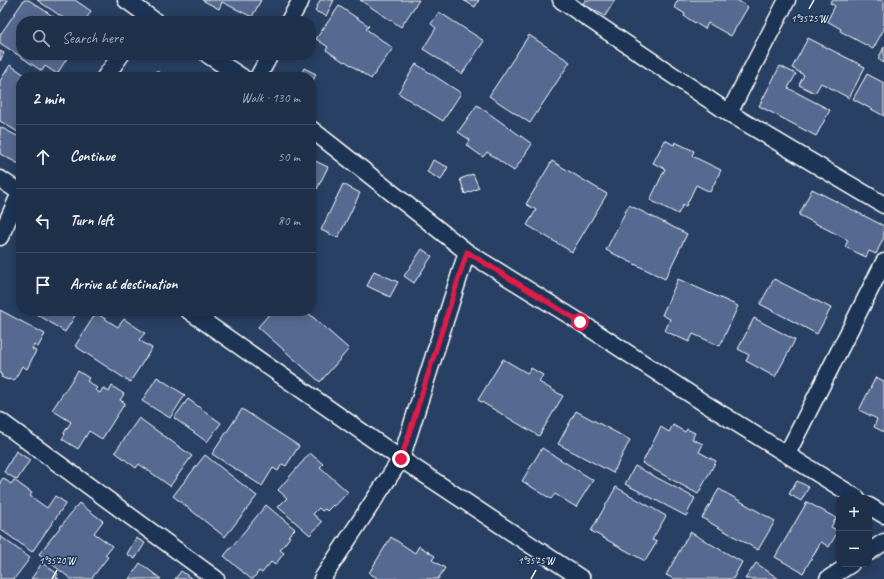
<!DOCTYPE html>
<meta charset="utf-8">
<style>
body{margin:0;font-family:Caveat,sans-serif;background:#263851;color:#f1f3f6}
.controls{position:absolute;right:12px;bottom:12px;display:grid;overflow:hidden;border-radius:8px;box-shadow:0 2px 10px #0003}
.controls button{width:36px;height:36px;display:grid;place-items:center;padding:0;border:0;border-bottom:1px solid #3c4b62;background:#1e304a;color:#f1f3f6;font:20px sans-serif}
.stop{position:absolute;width:12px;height:12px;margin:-9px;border:3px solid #e11d48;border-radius:50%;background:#fff}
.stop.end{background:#e11d48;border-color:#fff;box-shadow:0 1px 4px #0008}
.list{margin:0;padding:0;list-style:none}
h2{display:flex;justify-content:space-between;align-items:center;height:52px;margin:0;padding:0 16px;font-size:17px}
h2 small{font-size:13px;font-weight:400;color:#a1a9b5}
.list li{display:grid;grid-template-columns:26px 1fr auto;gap:12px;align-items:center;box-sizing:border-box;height:64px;padding:0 16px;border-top:1px solid #3c4b62}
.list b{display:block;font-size:15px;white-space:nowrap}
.list em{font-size:13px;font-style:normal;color:#a1a9b5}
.icon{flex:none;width:22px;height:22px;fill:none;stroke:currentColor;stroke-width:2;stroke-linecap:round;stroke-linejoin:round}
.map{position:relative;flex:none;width:884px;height:579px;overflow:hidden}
.search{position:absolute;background:#1e304a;box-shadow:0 2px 10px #0003;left:16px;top:16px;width:300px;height:44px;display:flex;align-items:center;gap:10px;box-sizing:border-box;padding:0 14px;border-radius:16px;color:#a1a9b5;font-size:15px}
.panel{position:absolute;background:#1e304a;box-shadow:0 2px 10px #0003;left:16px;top:72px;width:300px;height:244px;border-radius:16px}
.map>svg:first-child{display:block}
.building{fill:#566a91;stroke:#fff}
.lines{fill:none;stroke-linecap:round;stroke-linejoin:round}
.minor-casing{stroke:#fff;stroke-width:19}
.minor{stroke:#1d3557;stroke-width:16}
.route{stroke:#e11d48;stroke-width:5}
.ticks{fill:none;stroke:#fff;stroke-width:1.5}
.ticks-label{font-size:10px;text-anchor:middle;fill:#fff;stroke:#1d3557;stroke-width:3;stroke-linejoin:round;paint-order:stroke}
</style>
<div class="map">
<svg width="884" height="579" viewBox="0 0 884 579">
<rect width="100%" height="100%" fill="#284063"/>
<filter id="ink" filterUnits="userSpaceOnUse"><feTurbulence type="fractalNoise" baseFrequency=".025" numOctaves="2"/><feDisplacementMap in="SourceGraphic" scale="8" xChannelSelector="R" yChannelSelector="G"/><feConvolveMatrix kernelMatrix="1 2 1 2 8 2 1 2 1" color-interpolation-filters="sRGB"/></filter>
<g filter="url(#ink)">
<g class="building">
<polygon points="0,0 8,0 0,13"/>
<polygon points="24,0 29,0 60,21 21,21 21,55 69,55 57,74 45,66 42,71 0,43 0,35"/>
<polygon points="37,0 75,0 91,11 85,21 68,21"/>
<polygon points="202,0 261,0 252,17 222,2 219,9"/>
<polygon points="320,0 334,0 326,16 315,11"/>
<polygon points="360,0 419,0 401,27"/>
<polygon points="463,0 479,0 475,7"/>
<polygon points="585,0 615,0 605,16 583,4"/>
<polygon points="678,0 737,0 748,7 731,36 708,23 705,29 684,16 685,14 674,7"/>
<polygon points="832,0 884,0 884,29 873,49 840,31 841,29 827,21 835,6 830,3"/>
<polygon points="339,6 369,26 366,29 393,48 371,79 345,61 344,62 326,50 328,47 316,39"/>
<polygon points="439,12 484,41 462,74 423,49 436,28 431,24"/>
<polygon points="529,35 570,62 530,123 489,96"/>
<polygon points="808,38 865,67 849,98 821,83 815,93 799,85 804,75 792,68"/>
<polygon points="884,47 884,63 878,59"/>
<polygon points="0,51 4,53 0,61"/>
<polygon points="416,64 461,93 443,121 398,93"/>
<polygon points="10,65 28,77 21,77 21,134 0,121 0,81"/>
<polygon points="780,66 796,74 788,88 830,110 816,136 759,106"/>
<polygon points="304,68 316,74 311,85 311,77 300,77"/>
<polygon points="157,70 164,77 151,77"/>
<polygon points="867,74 884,83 884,116 853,99"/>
<polygon points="477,105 532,144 514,171 487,152 483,157 466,145 470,140 458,132"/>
<polygon points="0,127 21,138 21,161 19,164 0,154"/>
<polygon points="665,140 674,145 675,142 694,151 692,156 721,170 710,192 696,185 686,206 683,205 678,214 650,200 665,169 653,163"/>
<polygon points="311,159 328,167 317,189 311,186"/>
<polygon points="433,160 448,167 441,180 427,172"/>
<polygon points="552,161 607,194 572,252 527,225 536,210 526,204"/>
<polygon points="473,174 479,188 465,194 460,179"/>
<polygon points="343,184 360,193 338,238 321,230"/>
<polygon points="812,189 884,226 884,237 876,254 869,251 866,257 845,247 848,240 799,215"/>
<polygon points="629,205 687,234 665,279 606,250"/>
<polygon points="422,249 432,256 414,283 404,276"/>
<polygon points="374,271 398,282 390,297 367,286"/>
<polygon points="678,279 738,306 720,346 693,334 689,342 665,331 670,319 662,315"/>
<polygon points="774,279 831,308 817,334 760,304"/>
<polygon points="0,310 45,334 38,347 34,345 32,349 36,351 27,369 22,366 14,381 9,379 8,380 1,377 2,375 0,374"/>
<polygon points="32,311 78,311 65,332"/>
<polygon points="272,311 306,311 349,349 320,382 258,327"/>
<polygon points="96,313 118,327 124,319 145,333 139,340 152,348 130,382 75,346"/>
<polygon points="754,318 795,340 775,377 746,361 749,355 738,349"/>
<polygon points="503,359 527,373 531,368 543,375 539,382 563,396 539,436 478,400"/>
<polygon points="78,371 89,378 87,381 97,388 95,390 100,393 103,388 109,392 112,386 124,394 120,400 125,403 102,439 89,431 78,449 62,439 65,434 64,433 71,422 52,410"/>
<polygon points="157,377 185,395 170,418 142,401"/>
<polygon points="876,377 884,381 884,432 874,427 877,419 859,410"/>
<polygon points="188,399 221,423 207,442 174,418"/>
<polygon points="242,409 299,446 286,466 282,464 278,471 273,468 262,486 212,454"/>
<polygon points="576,411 630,440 613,473 558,444"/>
<polygon points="139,418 192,456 170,486 139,464 136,468 115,452"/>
<polygon points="673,425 685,432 687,429 695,433 692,439 703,444 699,452 716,461 698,494 642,463 661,427 669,432"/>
<polygon points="542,448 593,480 576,507 555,494 551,499 522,481"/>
<polygon points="16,451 30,460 17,480 4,472"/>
<polygon points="310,453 323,464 320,467 348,492 335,506 333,505 327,511 325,509 322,511 319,508 313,514 322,522 310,535 278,507 287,498 278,490"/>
<polygon points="205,455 257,496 225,537 173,496"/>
<polygon points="635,466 695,498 686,516 625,484"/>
<polygon points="3,478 11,484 14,480 32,493 30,496 47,508 55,496 66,503 32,552 0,529 0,482"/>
<polygon points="797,481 809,487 801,501 789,494"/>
<polygon points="616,487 666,516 652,540 657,542 645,561 591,531"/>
<polygon points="719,489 775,521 758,550 702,518"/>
<polygon points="807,502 836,518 831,527 838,531 829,547 821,542 803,573 775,557"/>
<polygon points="79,503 103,521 94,533 112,546 105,555 108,557 91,579 71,579 39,554"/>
<polygon points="266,505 295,529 288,536 290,537 280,550 284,553 275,565 271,562 262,573 259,571 253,579 251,579 224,556"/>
<polygon points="690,532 742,562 733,579 674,579 666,575"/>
<polygon points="0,536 30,558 14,579 0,579"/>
<polygon points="391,537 415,553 419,546 435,556 432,560 445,568 438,579 379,579 369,573"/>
<polygon points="136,538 145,543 135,559 127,554"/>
<polygon points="42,563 58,574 56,577 59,579 31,579"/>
<polygon points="140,563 161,579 129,579"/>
<polygon points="756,563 779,579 745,579"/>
<polygon points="181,571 192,579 175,579"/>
</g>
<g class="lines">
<g class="minor-casing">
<g id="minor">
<polyline points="126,0 155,21"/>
<polyline points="561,0 729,113 884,205"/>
<polyline points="289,21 301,0"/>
<polyline points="208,55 242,77"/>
<polyline points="105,77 121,55"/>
<polyline points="258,77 270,55"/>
<polyline points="729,113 787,0"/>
<polyline points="311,129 467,252 580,322 704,403 857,498"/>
<polyline points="0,179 21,193"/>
<polyline points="0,237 21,191"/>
<polyline points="189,311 401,459 582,579"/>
<polyline points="0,421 216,579"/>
<polyline points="787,454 884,262"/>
<polyline points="869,506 884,515"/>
<polyline points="869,552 884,542"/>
<polyline points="322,579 401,459 467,252"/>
<polyline points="828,579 851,564"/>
</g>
</g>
<use href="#minor" class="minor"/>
</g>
</g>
<g class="lines" filter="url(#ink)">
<polyline class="route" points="401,459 467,252 580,322"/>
</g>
<path class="ticks" d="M809,9L814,0M52,579L57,570M531,579L536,570"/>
<g class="ticks-label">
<text x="809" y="22">1°35'25"W</text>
<text x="57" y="564">1°35'20"W</text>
<text x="536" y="564">1°35'25"W</text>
</g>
</svg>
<div class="controls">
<button>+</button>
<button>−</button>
</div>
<div class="stop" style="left:580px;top:322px"></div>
<div class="stop end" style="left:401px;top:459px"></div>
<div class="search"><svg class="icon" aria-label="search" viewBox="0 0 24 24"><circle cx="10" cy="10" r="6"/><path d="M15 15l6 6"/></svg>Search here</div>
<section class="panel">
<h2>2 min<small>Walk · 130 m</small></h2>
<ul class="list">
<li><svg class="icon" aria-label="ahead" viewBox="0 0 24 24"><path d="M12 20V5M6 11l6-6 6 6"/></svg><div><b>Continue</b></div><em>50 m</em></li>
<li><svg class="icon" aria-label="left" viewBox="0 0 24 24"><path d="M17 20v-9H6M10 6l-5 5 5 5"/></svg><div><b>Turn left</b></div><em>80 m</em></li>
<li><svg class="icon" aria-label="arrive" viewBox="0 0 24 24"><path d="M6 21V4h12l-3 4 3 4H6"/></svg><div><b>Arrive at destination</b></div></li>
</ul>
</section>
</div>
